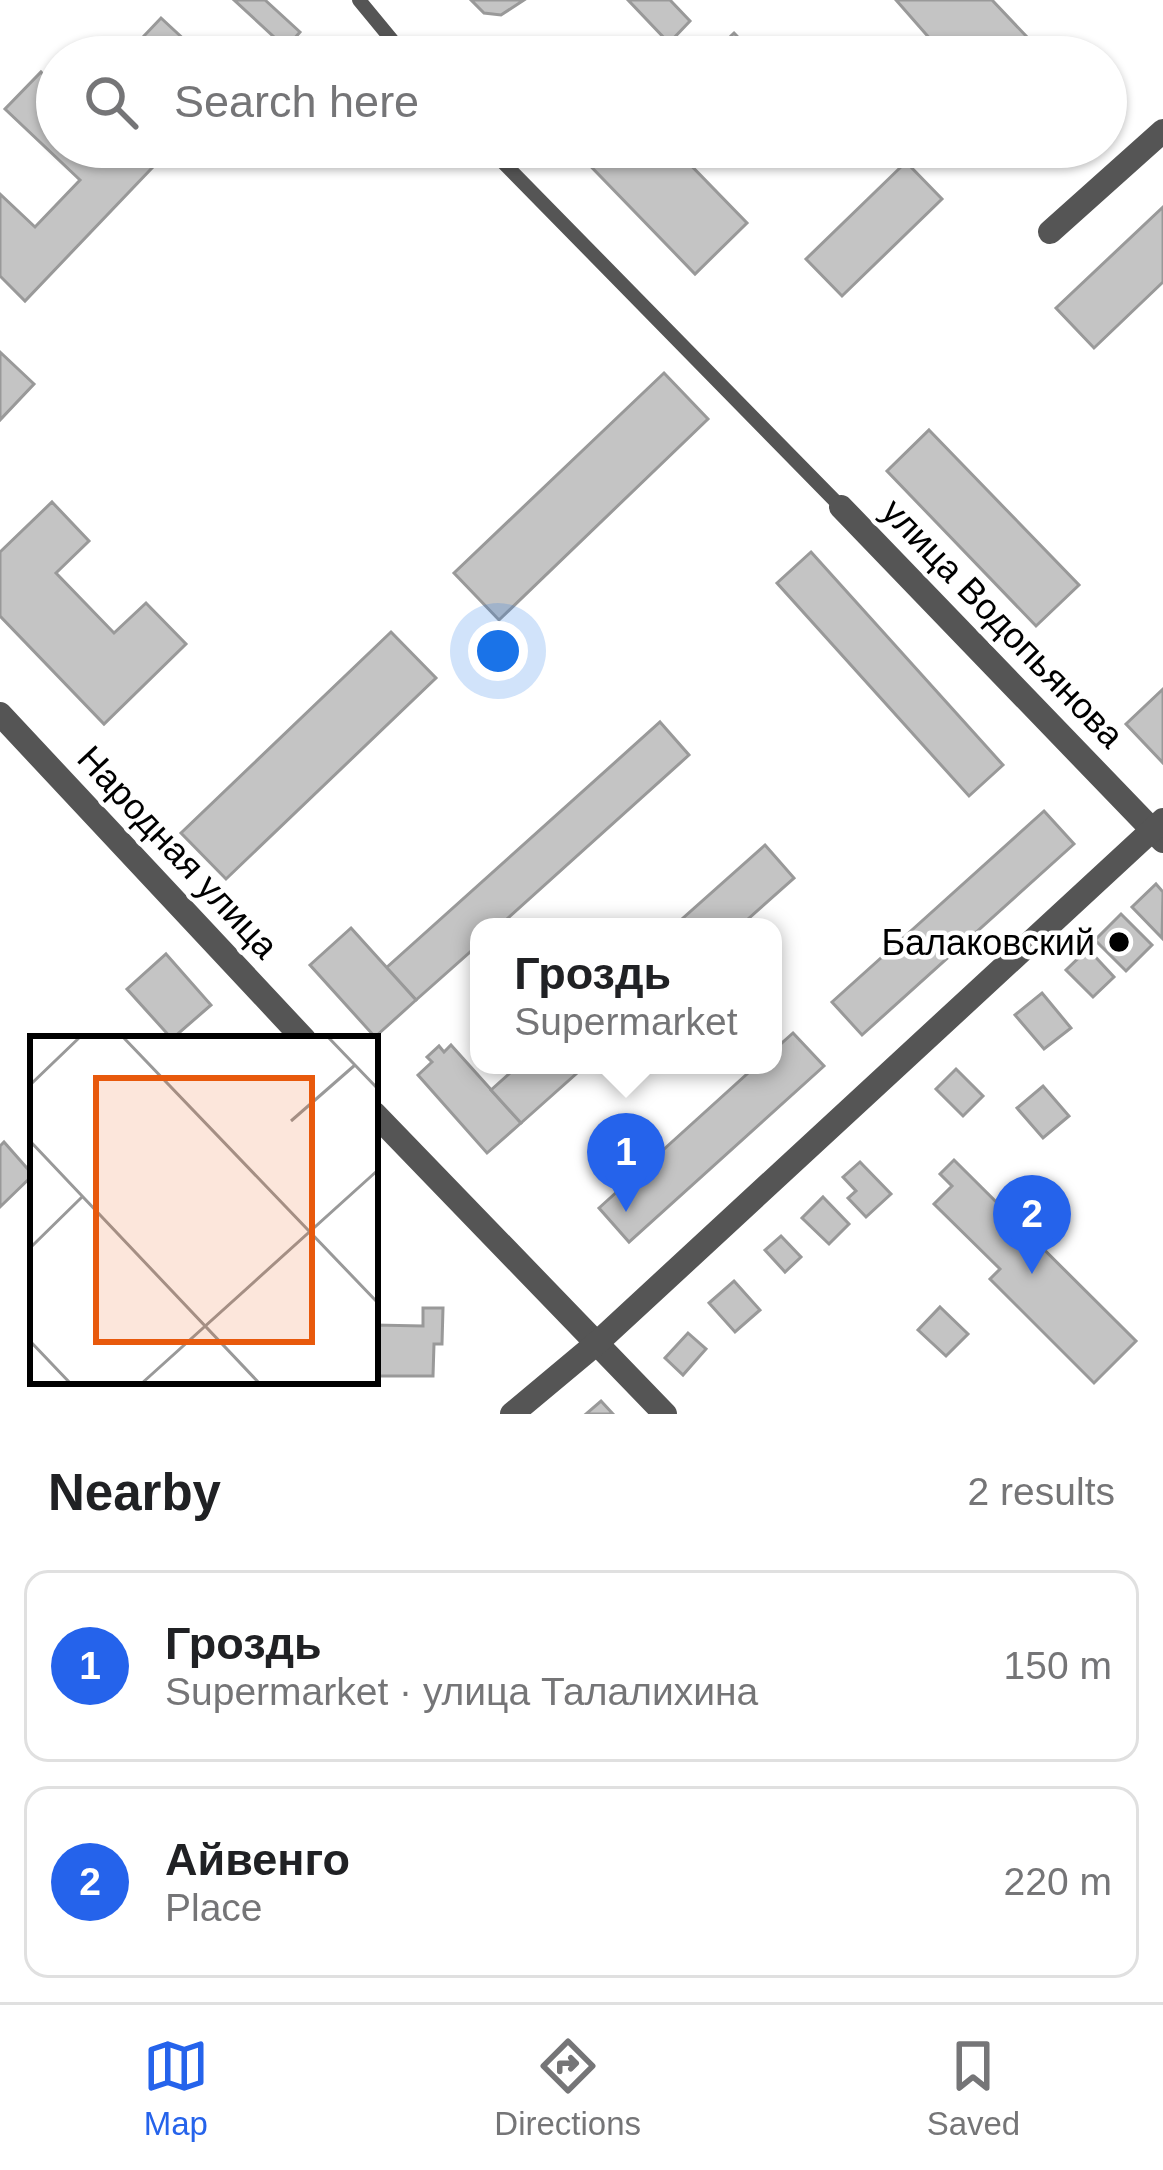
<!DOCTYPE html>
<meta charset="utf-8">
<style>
body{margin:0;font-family:Helvetica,sans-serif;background:#f6f6f6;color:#202124}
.you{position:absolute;left:498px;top:651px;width:42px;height:42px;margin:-30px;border:9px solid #fff;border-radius:50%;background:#1a73e8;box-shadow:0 0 0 18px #1a73e833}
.badge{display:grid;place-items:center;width:78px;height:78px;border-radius:50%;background:#2563eb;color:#fff;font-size:39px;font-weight:700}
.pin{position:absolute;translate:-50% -99px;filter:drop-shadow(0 3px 6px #0008)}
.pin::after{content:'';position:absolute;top:63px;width:42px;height:36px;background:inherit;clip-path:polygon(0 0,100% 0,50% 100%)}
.popup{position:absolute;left:470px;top:918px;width:312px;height:156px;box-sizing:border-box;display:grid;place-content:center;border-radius:24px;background:#fff;filter:drop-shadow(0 3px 9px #0005);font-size:39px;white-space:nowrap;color:#757577}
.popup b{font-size:45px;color:#202124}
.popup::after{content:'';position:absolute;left:50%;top:100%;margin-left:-24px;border:24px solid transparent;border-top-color:#fff}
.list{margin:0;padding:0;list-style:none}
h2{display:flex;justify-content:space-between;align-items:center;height:156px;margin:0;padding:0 48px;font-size:51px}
h2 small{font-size:39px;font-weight:400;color:#757577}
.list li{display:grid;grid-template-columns:78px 1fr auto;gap:36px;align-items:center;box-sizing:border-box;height:192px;margin:0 24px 24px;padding:0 24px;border:3px solid #e0e0e0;border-radius:24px}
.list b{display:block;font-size:45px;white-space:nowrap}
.list p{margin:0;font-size:39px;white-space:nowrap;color:#757577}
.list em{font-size:39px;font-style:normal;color:#757577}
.icon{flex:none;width:66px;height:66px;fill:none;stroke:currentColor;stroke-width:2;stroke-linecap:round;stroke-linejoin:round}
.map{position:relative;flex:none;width:1163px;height:1414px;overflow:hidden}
.search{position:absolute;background:#fff;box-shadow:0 3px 9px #0004;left:36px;right:36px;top:36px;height:132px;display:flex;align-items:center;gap:30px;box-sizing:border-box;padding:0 42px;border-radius:66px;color:#757577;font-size:45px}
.sheet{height:588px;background:#fff}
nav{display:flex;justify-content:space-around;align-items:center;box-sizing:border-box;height:168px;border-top:3px solid #e0e0e0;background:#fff;font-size:33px;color:#757577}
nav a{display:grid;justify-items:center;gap:6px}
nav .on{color:#2563eb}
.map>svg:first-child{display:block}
.building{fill:#c4c4c4;stroke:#999;stroke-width:3}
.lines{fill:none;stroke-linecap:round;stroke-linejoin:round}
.service{stroke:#555;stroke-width:14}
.minor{stroke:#555;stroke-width:24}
.tertiary{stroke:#555;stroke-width:24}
.poi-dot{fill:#000;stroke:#fff;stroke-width:4.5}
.labels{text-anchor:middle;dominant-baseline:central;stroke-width:9;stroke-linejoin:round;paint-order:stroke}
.street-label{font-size:36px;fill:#000;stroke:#fff}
.poi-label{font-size:36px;fill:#000;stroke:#fff;text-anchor:end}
.inset-road{fill:none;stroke:#999;stroke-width:3}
.view{fill:#e8590c;fill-opacity:0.15;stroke:#e8590c;stroke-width:6}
.inset-edge{fill:none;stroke:#000;stroke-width:6}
</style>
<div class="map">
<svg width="1163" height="1414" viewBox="0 0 1163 1414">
<rect width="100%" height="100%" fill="#fff"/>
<g class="building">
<polygon points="234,0 265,0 300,32 286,48"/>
<polygon points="471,0 524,0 501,15 484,13"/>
<polygon points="628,0 670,0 690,21 669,43"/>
<polygon points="896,0 992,0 1046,57 946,57"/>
<polygon points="161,18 203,57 124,57"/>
<polygon points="734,33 757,57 709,57"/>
<polygon points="573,44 585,57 560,57"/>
<polygon points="41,72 57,88 57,147 172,147 25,301 0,276 0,194 35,227 80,180 5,109"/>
<polygon points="572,147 684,147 678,152 747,223 695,274"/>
<polygon points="906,162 942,199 842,296 806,259"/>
<polygon points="1163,207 1163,282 1094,348 1056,308"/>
<polygon points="0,352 34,384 0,420"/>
<polygon points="664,373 708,419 499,620 454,573"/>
<polygon points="929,430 1079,585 1036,626 887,471"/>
<polygon points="52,502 89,541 56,573 114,633 146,603 186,644 104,724 0,616 0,552"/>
<polygon points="811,552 1003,765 969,796 777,583"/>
<polygon points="391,632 436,678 226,879 181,833"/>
<polygon points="1163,689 1163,763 1126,724"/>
<polygon points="660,722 689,755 498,927 479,927 479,944 416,1000 386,968"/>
<polygon points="1044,811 1074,844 862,1035 832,1002"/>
<polygon points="765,845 794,878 739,927 673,927"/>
<polygon points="1156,884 1163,892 1162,938 1132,907"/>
<polygon points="1121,914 1152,945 1126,971 1095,940"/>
<polygon points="351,928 416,1000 375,1037 310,965"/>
<polygon points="1088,949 1114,977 1093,997 1066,970"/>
<polygon points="166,954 211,1005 172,1039 127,989"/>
<polygon points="1042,993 1071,1028 1044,1049 1015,1015"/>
<polygon points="793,1033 824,1066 629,1242 599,1208 757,1065 773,1065 773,1051"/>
<polygon points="451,1045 521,1123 487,1153 418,1075 432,1062 427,1057 439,1046 444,1052"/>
<polygon points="519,1065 586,1065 521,1123 491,1090"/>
<polygon points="956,1069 983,1096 963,1116 936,1089"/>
<polygon points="1043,1086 1069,1116 1043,1138 1017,1108"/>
<polygon points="4,1142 33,1175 0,1207 0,1146"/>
<polygon points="954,1160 1136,1341 1094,1383 990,1279 1000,1269 934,1204 952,1186 940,1174"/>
<polygon points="860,1162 891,1194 866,1217 848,1198 856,1191 843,1177"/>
<polygon points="823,1197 849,1224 829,1244 802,1218"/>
<polygon points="781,1236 801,1257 785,1272 765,1250"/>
<polygon points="734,1281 760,1310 735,1332 709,1303"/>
<polygon points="940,1307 968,1334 946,1356 918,1330"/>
<polygon points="423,1308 443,1308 442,1344 434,1344 433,1376 375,1376 375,1325 423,1326"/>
<polygon points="688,1333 706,1349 683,1375 665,1358"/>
<polygon points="601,1401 613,1414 586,1414"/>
</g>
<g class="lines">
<g class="service">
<polyline points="359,0 406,57"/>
<polyline points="488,147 841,507"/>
</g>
<g class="minor">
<polyline points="1050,232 1163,131"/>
<polyline points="841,507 1163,841"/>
</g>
<g class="tertiary">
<polyline points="0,714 304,1039"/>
<polyline points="375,1114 665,1414"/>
<polyline points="512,1414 597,1343 1163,820"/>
</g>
</g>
<circle class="poi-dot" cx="1119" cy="942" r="12"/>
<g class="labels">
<g class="street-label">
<text transform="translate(1003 623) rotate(46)">улица Водопьянова</text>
<text transform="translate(178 852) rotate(47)">Народная улица</text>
</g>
<g class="poi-label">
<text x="1095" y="942">Балаковский</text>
</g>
</g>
<g transform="translate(30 1036)">
<rect width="348" height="348" fill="#fff"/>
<path class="inset-road" d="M92,0L348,267M297,0L348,53M0,49L51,0M261,85L325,29M0,105L230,348M0,212L52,161M0,305L41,348M111,348L348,134"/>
<path class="view" d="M66,42H282V306H66Z"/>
<rect width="348" height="348" class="inset-edge"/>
</g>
</svg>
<div class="you"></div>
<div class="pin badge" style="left:626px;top:1212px">1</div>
<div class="popup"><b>Гроздь</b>Supermarket</div>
<div class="pin badge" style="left:1032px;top:1274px">2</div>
<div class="search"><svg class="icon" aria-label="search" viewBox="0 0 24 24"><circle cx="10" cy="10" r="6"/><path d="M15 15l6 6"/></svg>Search here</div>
</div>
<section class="sheet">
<h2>Nearby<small>2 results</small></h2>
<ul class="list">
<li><span class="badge">1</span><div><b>Гроздь</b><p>Supermarket · улица Талалихина</p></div><em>150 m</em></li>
<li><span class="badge">2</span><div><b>Айвенго</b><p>Place</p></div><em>220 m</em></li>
</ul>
</section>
<nav>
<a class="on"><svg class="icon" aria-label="map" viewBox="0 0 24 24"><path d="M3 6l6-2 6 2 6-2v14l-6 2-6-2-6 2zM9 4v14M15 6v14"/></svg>Map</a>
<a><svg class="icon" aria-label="directions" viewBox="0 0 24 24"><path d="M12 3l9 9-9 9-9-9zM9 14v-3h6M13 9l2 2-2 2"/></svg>Directions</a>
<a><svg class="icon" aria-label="saved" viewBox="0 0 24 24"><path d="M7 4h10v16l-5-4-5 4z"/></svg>Saved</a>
</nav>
